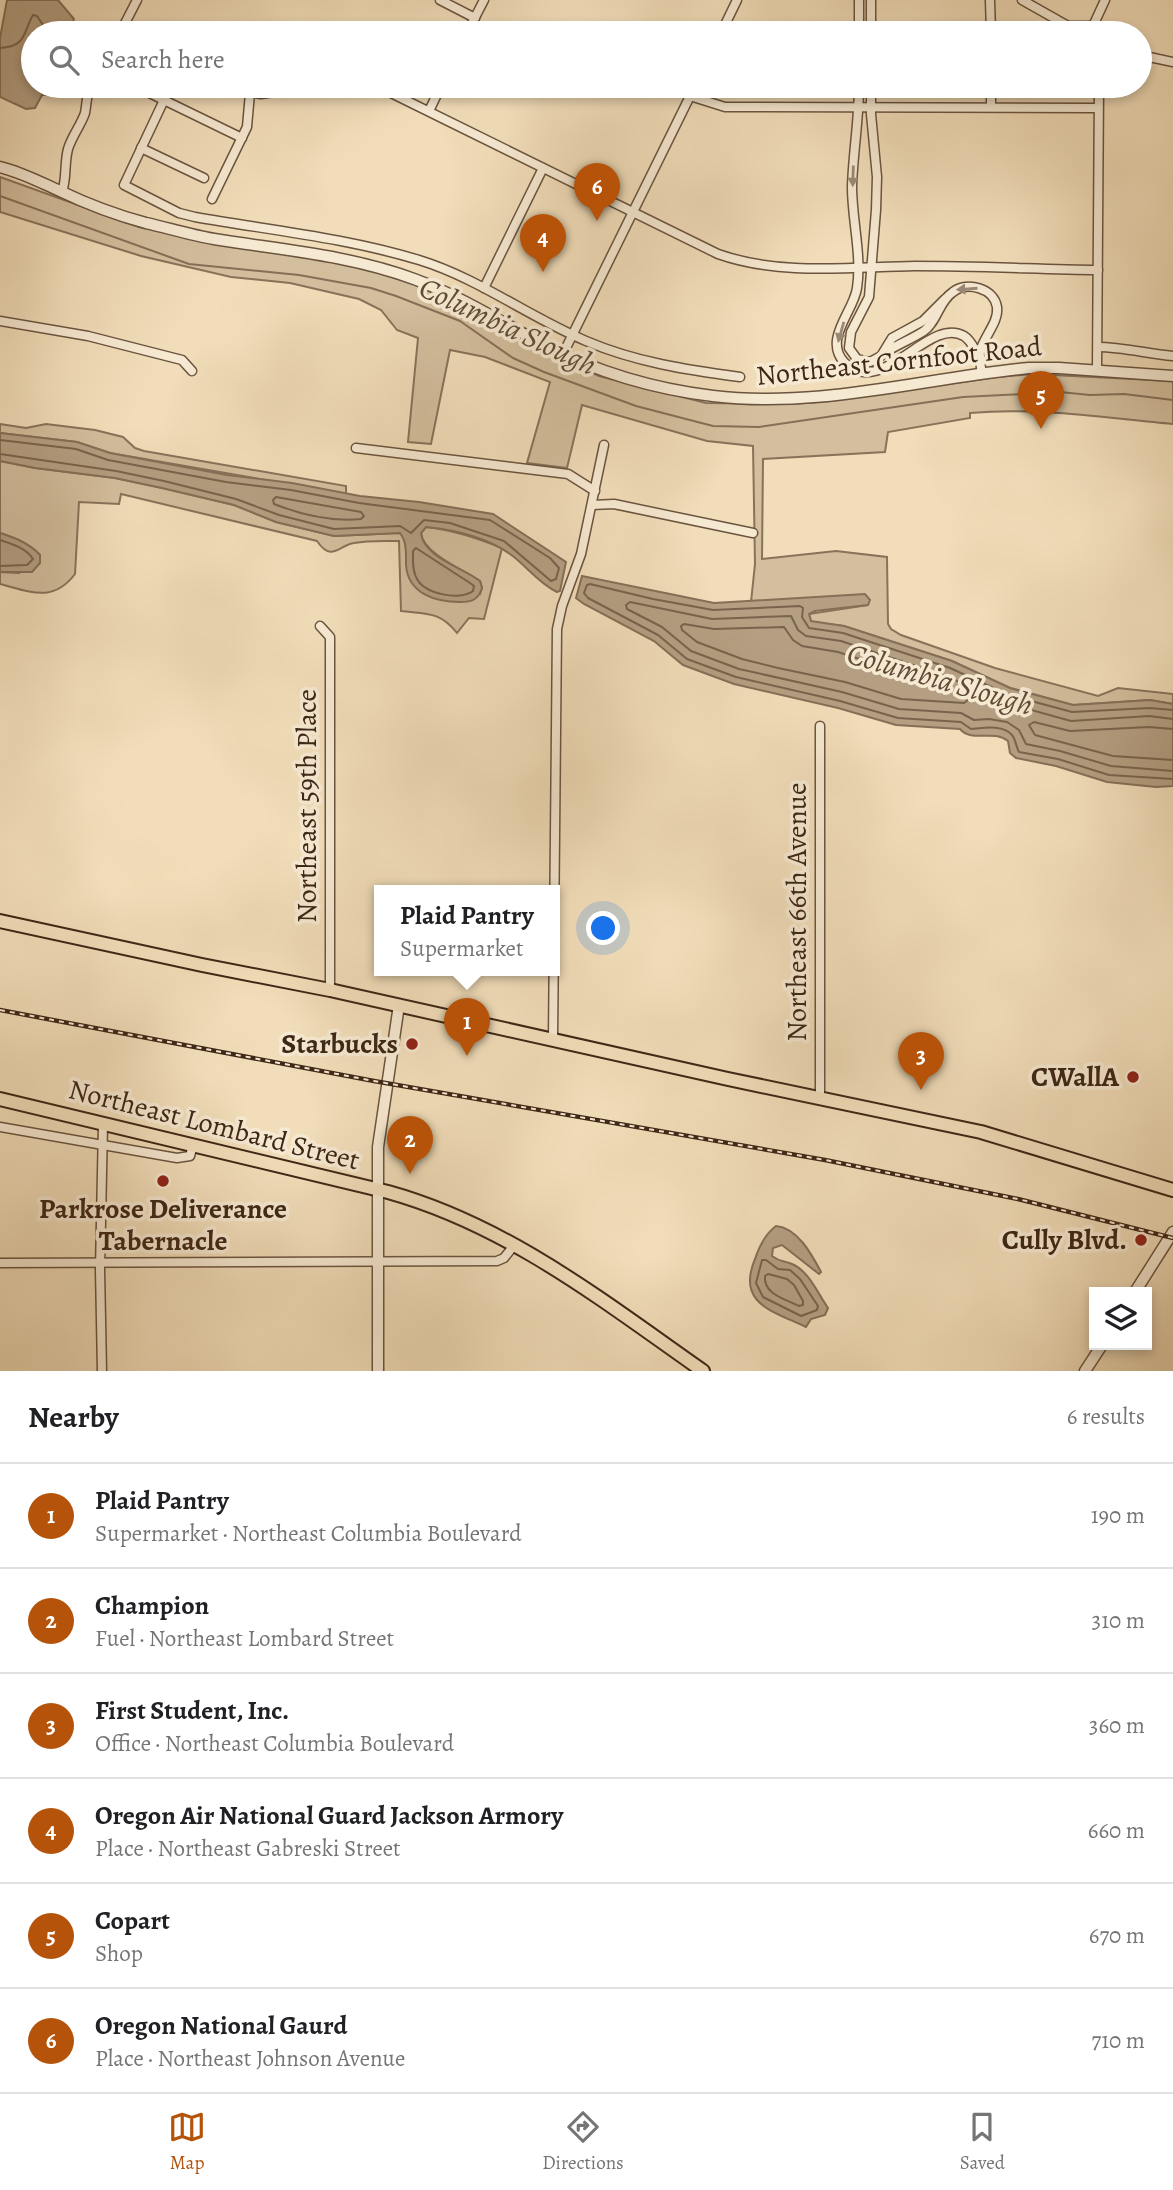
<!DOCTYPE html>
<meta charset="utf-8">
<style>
body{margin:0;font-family:Alegreya,serif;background:#f6f6f6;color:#202124}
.controls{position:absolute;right:21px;bottom:21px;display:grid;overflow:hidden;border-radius:0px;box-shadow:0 4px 10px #0003}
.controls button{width:63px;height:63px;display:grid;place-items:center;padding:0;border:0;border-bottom:2px solid #e0e0e0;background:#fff;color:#202124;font:35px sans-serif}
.you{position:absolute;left:604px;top:929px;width:24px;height:24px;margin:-18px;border:5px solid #fff;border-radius:50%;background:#1a73e8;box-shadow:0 0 0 10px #1a73e833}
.badge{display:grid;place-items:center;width:46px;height:46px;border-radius:50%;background:#b45309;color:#fff;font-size:23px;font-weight:700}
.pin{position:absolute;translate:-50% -58px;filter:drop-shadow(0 2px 4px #0008)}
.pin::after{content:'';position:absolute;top:37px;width:24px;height:21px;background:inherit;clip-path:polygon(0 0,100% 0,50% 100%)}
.popup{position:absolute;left:374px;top:885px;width:186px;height:91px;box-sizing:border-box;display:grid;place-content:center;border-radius:0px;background:#fff;filter:drop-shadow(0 2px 5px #0005);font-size:23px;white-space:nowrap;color:#757577}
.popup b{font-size:26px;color:#202124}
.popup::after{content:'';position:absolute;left:50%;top:100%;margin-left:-14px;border:14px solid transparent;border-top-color:#fff}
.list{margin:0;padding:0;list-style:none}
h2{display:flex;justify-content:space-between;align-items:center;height:91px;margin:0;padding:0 28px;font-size:30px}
h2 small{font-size:23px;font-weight:400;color:#757577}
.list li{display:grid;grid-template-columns:46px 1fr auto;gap:21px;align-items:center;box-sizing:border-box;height:105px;padding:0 28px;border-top:2px solid #e0e0e0}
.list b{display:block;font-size:26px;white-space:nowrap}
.list p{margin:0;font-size:23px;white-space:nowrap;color:#757577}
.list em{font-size:23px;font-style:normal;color:#757577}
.icon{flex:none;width:38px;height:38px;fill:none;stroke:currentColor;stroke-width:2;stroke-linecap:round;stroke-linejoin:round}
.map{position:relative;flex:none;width:1173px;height:1371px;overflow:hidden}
.search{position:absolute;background:#fff;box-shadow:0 4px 10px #0003;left:21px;right:21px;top:21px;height:77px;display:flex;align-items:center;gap:18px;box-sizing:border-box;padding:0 24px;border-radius:38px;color:#757577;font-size:26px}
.sheet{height:721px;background:#fff}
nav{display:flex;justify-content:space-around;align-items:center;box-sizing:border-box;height:98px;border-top:2px solid #e0e0e0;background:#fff;font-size:19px;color:#757577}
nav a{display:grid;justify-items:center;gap:4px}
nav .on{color:#b45309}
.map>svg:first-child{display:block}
.green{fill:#d3be9d;stroke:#88725a;stroke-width:2}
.water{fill:#b49f82;stroke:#856f57;stroke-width:2}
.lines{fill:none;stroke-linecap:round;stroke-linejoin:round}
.shore{stroke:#79634c;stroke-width:2}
.stream{stroke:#856f57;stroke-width:2}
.minor-casing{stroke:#6b543f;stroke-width:11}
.tertiary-casing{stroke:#6b543f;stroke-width:13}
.primary-casing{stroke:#3e2716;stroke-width:16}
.minor{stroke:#f6e9d2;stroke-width:8}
.tertiary{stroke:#f6e9d2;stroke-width:10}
.primary{stroke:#f1ddb9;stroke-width:12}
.rail-casing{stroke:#3e2716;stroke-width:4.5}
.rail{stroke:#f6e9d2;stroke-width:2;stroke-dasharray:5;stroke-linecap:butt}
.oneway{fill:#9a8874}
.poi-dot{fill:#8f2418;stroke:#f6e9d2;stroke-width:2.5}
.labels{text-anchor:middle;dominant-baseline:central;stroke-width:7;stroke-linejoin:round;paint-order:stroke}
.street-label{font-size:28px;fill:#3e2716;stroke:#f6e9d2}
.poi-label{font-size:28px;font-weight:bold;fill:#3e2716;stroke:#f6e9d2;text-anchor:end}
.water-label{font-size:30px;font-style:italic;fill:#614b36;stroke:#f6e9d2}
</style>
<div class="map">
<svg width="1173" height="1371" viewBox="0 0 1173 1371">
<rect width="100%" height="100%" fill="#f1ddb9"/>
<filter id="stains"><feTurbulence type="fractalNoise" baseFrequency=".00286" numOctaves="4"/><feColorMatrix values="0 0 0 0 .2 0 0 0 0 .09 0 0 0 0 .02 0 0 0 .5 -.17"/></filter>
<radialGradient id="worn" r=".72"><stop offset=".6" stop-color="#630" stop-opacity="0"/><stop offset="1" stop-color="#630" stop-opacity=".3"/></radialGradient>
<g class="green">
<path d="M0,177L139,227L232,247L306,257L362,267L414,284L475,313L531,344L599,376L706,403L787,404L822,402L997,377L1032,374L1173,381V424C1105,418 1039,407 970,413V418L888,432L885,452L763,459L762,559L836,551L887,557L888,624L891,629L901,635L995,668L1098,696L1118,688L1173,694V704L1150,700L1073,705L1010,688L952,661L844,626L811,622L809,614L868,605L788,600L751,602L755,564L753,446L707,441L582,405L567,468L527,463L550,382L485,357L450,350L431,444L408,442L418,338L397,330L381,310L359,299L290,283L231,277L141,256L0,212Z"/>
<polygon points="0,424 26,428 46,424 95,430 123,437 135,448 144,451 346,486 346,494 110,453 77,442 0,433"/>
<path d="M0,461L35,468L115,478L162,488L234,505L276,522L334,536L400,533L405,539L406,551L480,594L482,588L480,581C463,570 423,553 421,533L426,527C453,530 476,538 502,548L484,619L469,618L457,633C440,611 426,614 401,611L399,541C384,541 369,540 354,543C339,545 332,563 317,541L121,494L119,504L79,502L75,574C53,603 31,592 0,584V572L19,573L40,563V555C29,543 15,538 0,533Z"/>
</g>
<g class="water">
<polygon points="7,0 58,0 74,19 68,33 33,33 33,86 55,86 51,95 42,95 35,108 26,109 0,97 0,38"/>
<path d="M0,433L77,442L110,453L227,475L292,483L360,496L419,502L493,514L566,562L560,591L557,592C540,584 529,569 514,557C490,538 456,530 426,527L421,533C423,555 457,566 474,577L480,581L482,588C478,600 472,602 460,602C436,602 408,594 406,565C406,553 407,542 400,533L334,536L276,522L234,505L162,488L115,478L35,468L0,461Z"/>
<path d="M0,533C15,538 29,543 40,555V563L32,572H0Z"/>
<path d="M582,576L714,603L865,594L870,600L868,605L815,611L809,614L811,621L844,626L952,661L1010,688L1073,705L1150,700L1173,704V786L1156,787L1107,782L1056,766L1016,758L1010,753L1008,741C993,729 972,743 960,729L896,725L838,708L734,684L683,665L654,641L584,604L576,598Z"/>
<path d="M776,1226C798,1228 812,1255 821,1272L819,1274L782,1245L773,1248L772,1256C781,1263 784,1260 792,1264C809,1271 818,1294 828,1308L825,1315L811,1319L806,1327C773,1311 736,1304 755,1259C759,1247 765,1234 776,1226Z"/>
</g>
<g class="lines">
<g class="shore">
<path d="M0,48C27,47 23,32 33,15L37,16L43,25V33"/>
<polyline points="0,440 76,449 108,460 226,482 291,490 359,503 490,520 550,558 559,568 556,579 551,581 504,541 450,523 424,520 411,533 400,526 334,529 279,515 236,499 164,481 116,471 0,454"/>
<path d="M276,497L361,512L364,516L361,519C331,522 302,515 274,504L273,500Z"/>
<path d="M0,540C12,544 26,548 33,559L27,565L0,566"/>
<path d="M416,548L470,583L474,586L473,591C460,601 425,594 417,579C412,571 413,560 413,551Z"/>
<polygon points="684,624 714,629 784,627 793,640 802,646 838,652 943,686 966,697 968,700 964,703 901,699 845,682 778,668 742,659 697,642 682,630 681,626"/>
<path d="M1173,710L1150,708L1072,712L1009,695L950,668L843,633L809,628L802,617L803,608L800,606L713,610L653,599L590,584L587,585L584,593L588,598L658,635L687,659L736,677L840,701L898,718L961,722L971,729C983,728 1003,724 1012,735C1016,740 1016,747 1019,752L1058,759L1109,775L1173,779"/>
<polyline points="1173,719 1149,716 1071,721 1006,703 946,676 841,641 806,636 798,630 791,616 712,619 630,602 626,605 627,609 662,627 691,651 739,669 842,692 899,709 961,713 974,720 989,719 1007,722 1019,730 1026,744 1060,751 1111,766 1173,771"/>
<polyline points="1173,729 1149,727 1070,731 1034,722 1029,725 1035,735 1113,756 1173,760"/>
<polygon points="762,1260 766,1260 778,1269 790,1270 800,1279 818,1306 817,1310 801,1316 763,1297 756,1283"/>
<path d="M768,1274L787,1279L794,1285L803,1301V1305L799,1306C785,1299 763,1294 765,1276Z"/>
</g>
<polyline class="stream" points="0,196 189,264 299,275 371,288 396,296 460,321 513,358 544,372 636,406 713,426 759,427 963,397 1060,392 1090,395 1124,394 1173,400"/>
<g class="minor-casing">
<g id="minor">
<polyline points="440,0 475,18"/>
<polyline points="990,0 991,33"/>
<polyline points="1022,0 1068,26 1093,26"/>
<polyline points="1093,26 1105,0"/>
<polyline points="120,33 137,0"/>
<polyline points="467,33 484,0"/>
<polyline points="721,33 737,0"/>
<polyline points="859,33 859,0"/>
<polyline points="871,33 871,0"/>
<polyline points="1140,55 1173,62"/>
<polyline points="135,86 242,138"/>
<polyline points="214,86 261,94 314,86"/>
<path d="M366,86L389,92L718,254C780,276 850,267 915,266C976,266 1037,269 1098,270"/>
<path d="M859,86C859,120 853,153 852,187C852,220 862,255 857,288C854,311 823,339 844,362C881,401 929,315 964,336C972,341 974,350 980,357"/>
<polyline points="871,86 871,114 877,177 876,210 869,297 851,332 849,348 857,359 870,362 881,356 892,338 923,321 945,299"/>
<polyline points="991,86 991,107"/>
<polyline points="690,96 725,107 1098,108"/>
<path d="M164,100L124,185L179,213L195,217C269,230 347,238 419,260C478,278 529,317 586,341C635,362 687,370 740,377"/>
<polyline points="429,111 441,86"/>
<polyline points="141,148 204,178"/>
<path d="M62,192C67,178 64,164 68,149C72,136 81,125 85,113C87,103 86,95 91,86"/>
<polyline points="212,199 247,127 250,93"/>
<polyline points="484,288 543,168"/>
<polyline points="0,321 88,336 182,360 192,371"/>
<path d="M1098,347C1123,347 1148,354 1173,356"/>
<path d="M886,352C898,344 912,339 924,331C937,322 939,301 953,292C967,281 994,288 997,307C999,323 983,337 980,352C979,359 981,367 982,374"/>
<polyline points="563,354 695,86"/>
<polyline points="1097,371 1099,86"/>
<polyline points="356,448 568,474 595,491"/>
<polyline points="592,505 614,504 753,533"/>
<polyline points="320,626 330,637 330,989"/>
<polyline points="553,1039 557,629 562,606 581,554 604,445"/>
<polyline points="820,1098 820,726"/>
<polyline points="0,1127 177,1158 190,1156 193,1145"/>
<polyline points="0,1263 497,1261 504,1258 515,1244"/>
<polyline points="102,1371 100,1269 103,1124"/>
</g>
</g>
<g class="tertiary-casing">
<g id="tertiary">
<path d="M0,167C21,172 40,182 60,191C87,204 116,215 146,223C168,228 191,235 214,239C282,250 349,255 414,279C460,296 501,322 544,345C597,372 654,389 713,396C819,409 924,378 1029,368H1059L1173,376"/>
<polyline points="1135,1292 1173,1232"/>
<polyline points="378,1371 378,1147 399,1005"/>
<polyline points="1085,1371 1102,1345"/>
</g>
</g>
<g class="primary-casing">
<g id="primary">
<polyline points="0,921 202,965 330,990 728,1079 981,1132 1173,1190"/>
<path d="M0,1099L388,1192C507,1225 603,1301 703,1371"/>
</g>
</g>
<use href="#minor" class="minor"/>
<use href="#tertiary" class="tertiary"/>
<use href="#primary" class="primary"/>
<g class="rail-casing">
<polyline id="rail" points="0,1010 374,1081 825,1160 1018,1199 1173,1238"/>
</g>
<use href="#rail" class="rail"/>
</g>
<defs><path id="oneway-solid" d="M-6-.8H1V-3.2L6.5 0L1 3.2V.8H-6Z" transform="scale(1.75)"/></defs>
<g class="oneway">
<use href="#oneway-solid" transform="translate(853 176) rotate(92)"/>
<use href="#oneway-solid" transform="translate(967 289) rotate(176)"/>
<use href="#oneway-solid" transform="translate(841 332) rotate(106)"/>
</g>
<g class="poi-dot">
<circle cx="412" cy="1044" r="7"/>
<circle cx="1133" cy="1077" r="7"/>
<circle cx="163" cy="1181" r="7"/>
<circle cx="1141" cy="1240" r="7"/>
</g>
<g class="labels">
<g class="street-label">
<text transform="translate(899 361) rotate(-6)">Northeast Cornfoot Road</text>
<text transform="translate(307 806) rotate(-90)">Northeast 59th Place</text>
<text transform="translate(797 912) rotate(-90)">Northeast 66th Avenue</text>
<text transform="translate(214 1125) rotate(14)">Northeast Lombard Street</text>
</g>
<g class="poi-label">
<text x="398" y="1044">Starbucks</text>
<text x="1119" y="1077">CWallA</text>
<text x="163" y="1209" text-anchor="middle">Parkrose Deliverance<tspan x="163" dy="32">Tabernacle</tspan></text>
<text x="1127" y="1240">Cully Blvd.</text>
</g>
<g class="water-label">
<text transform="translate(508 326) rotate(25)">Columbia Slough</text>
<text transform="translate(940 679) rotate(16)">Columbia Slough</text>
</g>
</g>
<rect width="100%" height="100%" filter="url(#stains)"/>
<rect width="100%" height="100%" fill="url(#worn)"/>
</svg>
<div class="controls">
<button><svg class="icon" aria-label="layers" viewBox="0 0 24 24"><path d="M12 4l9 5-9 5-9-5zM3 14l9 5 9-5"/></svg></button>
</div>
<div class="you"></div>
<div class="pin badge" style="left:467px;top:1056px">1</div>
<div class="popup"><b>Plaid Pantry</b>Supermarket</div>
<div class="pin badge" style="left:410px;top:1174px">2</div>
<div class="pin badge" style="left:921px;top:1090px">3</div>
<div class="pin badge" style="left:543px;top:272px">4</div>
<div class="pin badge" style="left:1041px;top:429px">5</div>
<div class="pin badge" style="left:597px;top:221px">6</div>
<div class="search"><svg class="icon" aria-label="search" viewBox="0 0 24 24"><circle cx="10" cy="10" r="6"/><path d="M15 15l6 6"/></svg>Search here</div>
</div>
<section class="sheet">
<h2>Nearby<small>6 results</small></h2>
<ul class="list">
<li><span class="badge">1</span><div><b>Plaid Pantry</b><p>Supermarket · Northeast Columbia Boulevard</p></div><em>190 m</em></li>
<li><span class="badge">2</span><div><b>Champion</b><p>Fuel · Northeast Lombard Street</p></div><em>310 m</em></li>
<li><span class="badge">3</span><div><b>First Student, Inc.</b><p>Office · Northeast Columbia Boulevard</p></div><em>360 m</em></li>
<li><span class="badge">4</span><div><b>Oregon Air National Guard Jackson Armory</b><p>Place · Northeast Gabreski Street</p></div><em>660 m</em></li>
<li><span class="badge">5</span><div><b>Copart</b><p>Shop</p></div><em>670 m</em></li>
<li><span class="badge">6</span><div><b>Oregon National Gaurd</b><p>Place · Northeast Johnson Avenue</p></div><em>710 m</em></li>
</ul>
</section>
<nav>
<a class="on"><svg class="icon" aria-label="map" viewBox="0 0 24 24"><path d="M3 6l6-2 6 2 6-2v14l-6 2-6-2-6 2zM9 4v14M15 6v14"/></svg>Map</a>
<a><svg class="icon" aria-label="directions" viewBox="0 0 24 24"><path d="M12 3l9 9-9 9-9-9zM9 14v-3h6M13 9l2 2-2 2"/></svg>Directions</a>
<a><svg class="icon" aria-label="saved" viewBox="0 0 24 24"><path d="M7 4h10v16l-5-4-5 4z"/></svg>Saved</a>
</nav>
